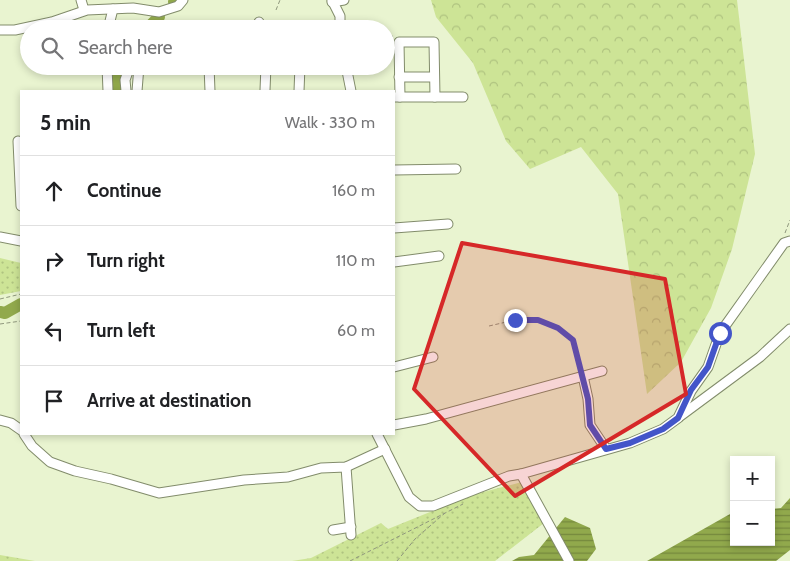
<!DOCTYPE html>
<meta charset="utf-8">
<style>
body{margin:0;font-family:Cabin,sans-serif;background:#f6f6f6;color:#202124}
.controls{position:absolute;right:15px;bottom:15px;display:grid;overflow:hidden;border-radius:0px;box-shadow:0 2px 8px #0003}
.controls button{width:45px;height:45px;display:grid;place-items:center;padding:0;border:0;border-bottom:1px solid #e0e0e0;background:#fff;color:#202124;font:25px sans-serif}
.stop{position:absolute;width:15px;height:15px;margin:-11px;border:4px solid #4355c9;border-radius:50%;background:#fff}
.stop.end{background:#4355c9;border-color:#fff;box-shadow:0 1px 5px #0008}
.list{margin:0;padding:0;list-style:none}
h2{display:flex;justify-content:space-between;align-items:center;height:65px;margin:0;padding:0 20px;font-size:21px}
h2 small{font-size:16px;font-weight:400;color:#757577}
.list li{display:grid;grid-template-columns:32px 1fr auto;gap:15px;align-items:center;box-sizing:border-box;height:70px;padding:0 20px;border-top:1px solid #e0e0e0}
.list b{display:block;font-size:19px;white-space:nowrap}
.list em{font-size:16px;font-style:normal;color:#757577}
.icon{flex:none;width:28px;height:28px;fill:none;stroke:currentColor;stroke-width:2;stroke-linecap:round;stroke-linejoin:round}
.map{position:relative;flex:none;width:790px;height:561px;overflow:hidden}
.search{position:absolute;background:#fff;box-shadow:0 2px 8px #0003;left:20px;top:20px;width:375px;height:55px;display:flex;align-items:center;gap:12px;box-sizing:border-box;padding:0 18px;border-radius:28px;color:#757577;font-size:19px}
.panel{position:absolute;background:#fff;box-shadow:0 2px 8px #0003;left:20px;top:90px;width:375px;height:345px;border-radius:0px}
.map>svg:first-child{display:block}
.grass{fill:url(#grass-dots)}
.forest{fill:url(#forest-crowns)}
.water{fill:url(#water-rules)}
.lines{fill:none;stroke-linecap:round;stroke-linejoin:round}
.river{stroke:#91a94c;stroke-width:12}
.minor-casing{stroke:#828c6b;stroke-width:11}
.path{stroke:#8f977d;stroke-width:1;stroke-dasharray:4 2.5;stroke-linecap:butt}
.minor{stroke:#fff;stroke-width:9}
.route{stroke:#4355c9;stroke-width:6}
.marked{fill:#d62828;fill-opacity:0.2;stroke:#d62828;stroke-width:4;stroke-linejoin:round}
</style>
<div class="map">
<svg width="790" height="561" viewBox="0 0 790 561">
<defs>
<pattern id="grass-dots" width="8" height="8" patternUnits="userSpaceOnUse" patternTransform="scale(1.25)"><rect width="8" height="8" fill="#cde496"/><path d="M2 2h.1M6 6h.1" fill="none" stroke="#afc380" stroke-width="1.8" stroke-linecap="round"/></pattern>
<pattern id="forest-crowns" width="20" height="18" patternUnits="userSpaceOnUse" patternTransform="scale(1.25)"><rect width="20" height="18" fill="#cde496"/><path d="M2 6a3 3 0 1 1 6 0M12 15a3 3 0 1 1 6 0" fill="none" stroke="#afc380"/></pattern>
<pattern id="water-rules" width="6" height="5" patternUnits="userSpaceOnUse" patternTransform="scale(1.25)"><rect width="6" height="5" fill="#91a94c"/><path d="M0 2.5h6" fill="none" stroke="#75883d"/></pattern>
</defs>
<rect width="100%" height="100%" fill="#e9f4d0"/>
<g class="grass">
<polygon points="0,258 21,263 21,291 0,295"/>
<polygon points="522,482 544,523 495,561 292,561 311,558 381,523 388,529 472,495"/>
<polygon points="0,555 35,561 0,561"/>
</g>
<polygon class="forest" points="431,0 737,0 755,154 732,249 711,308 681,362 647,394 618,194 581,147 530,169 506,141 473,63 436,17"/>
<g class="water">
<polygon points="790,498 790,550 776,561 647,561 730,514 734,513 734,542 771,542 771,509 781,508"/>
<polygon points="565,517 590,528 596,549 587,561 512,561 519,557 534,555"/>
</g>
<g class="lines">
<g class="river">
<polyline points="174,2 176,0"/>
<polyline points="147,29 159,17"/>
<polyline points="117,91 118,78 122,66"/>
<polyline points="0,312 5,313 21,304"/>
</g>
<g class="minor-casing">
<g id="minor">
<polyline points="81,0 84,10"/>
<polyline points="332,0 340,16 340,29"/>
<polyline points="332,2 344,0"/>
<polyline points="108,29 113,9"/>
<polyline points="256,29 259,22"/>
<polyline points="0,30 15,30 52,22 87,10 133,8 159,12 178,6 183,0"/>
<polyline points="107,66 108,91"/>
<polyline points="209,66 210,91"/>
<polyline points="346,66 351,91"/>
<polyline points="399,77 434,77"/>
<polyline points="265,90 266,66"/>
<polyline points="126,91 125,80 130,66"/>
<polyline points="137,91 139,66"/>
<polyline points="299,91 300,66"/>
<polyline points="394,97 463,97"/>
<polyline points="400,97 399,42 434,42 435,97"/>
<polyline points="18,141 21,206"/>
<polyline points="394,170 456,169"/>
<polyline points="394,228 448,224"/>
<polyline points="0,237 21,241"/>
<polyline points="394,262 439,256"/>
<polyline points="394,367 433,357"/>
<polyline points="583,376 588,399 590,425 606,449"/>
<polyline points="679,417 760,357 790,329"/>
<polyline points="0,420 11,423 21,430"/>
<polyline points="394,425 426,419 602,371"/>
<polyline points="24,434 32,446 50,462 75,471 111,479 159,493 244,480 288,477 321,468 346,467 385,449"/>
<polyline points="377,434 409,497 420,506 433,506 509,476 521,474 569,561"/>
<polyline points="346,467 351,535"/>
<polyline points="521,474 630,443 663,429 678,418 691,391 708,367 720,333 784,243 790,241"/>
<polyline points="333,530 351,527"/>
</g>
</g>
<g class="path">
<polyline points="276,10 280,0"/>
<polyline points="386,39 393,36"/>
<polyline points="785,233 790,220"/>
<polyline points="0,299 21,294"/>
<polyline points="0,324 21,321"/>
<polyline points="489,326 515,320 538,321 558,328 573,340 581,368"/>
<polyline points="350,561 463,504"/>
<polyline points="397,561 415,539 445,513"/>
</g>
<use href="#minor" class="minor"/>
</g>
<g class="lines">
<polyline class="route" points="515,320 538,320 558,328 573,340 588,399 590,425 606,449 630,443 663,429 678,418 691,390 708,367 720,333"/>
</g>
<path class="marked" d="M462,243L665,279L686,394L515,496L414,389Z"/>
</svg>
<div class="controls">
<button>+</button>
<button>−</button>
</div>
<div class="stop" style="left:720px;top:333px"></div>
<div class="stop end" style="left:515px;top:320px"></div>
<div class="search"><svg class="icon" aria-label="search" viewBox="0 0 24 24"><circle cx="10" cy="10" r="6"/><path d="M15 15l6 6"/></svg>Search here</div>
<section class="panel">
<h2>5 min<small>Walk · 330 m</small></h2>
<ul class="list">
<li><svg class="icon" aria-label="ahead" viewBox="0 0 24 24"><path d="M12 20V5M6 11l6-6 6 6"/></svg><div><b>Continue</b></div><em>160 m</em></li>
<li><svg class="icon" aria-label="right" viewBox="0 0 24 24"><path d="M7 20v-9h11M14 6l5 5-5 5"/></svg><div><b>Turn right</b></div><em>110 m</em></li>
<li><svg class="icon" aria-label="left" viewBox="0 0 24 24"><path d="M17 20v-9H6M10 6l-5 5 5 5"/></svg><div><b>Turn left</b></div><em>60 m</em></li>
<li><svg class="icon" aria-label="arrive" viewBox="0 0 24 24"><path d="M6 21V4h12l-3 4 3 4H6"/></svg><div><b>Arrive at destination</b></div></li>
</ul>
</section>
</div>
